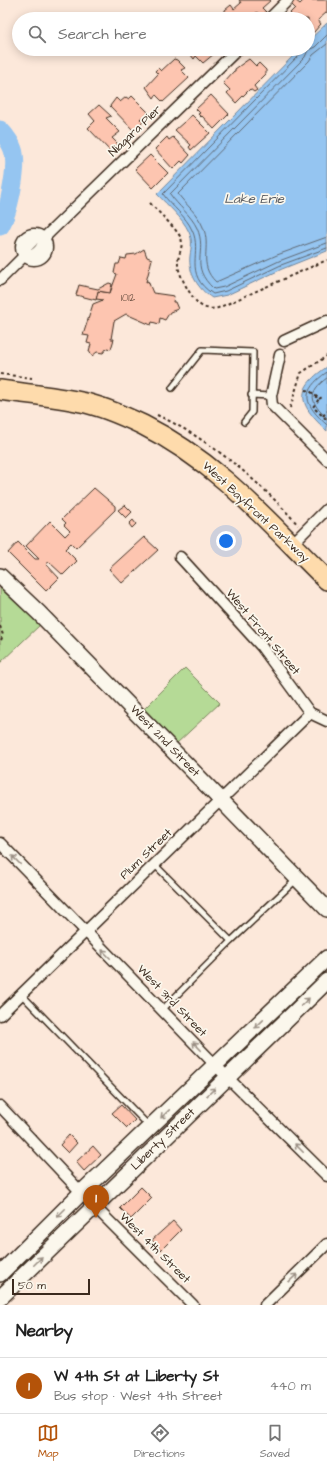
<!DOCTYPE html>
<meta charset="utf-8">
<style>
body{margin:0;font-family:"Architects Daughter",sans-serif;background:#f2f2f2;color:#222}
.scale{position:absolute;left:12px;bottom:10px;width:78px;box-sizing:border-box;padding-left:4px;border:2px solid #3b2a1e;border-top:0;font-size:11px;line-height:14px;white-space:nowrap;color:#3b2a1e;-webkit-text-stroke:3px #fbf7ec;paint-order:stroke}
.you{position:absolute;left:226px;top:541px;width:14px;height:14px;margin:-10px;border:3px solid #fff;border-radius:50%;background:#1a73e8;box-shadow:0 0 0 6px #1a73e833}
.badge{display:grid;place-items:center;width:26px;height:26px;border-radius:50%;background:#b45309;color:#fff;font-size:13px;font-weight:700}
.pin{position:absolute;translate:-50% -33px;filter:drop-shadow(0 1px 2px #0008)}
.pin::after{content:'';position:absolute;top:21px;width:14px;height:12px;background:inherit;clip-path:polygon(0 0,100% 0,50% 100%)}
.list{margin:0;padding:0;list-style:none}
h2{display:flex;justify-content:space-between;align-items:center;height:52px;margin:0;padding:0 16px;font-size:17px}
h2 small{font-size:13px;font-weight:400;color:#767676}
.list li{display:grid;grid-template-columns:26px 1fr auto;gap:12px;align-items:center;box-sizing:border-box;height:56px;padding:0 16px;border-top:1px solid #e0e0e0}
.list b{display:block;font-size:15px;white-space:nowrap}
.list p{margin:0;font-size:13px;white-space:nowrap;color:#767676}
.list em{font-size:13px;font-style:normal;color:#767676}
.icon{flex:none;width:22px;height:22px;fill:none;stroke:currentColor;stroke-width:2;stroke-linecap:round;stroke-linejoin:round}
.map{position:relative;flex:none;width:327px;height:1305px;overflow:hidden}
.search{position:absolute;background:#fff;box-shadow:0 2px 10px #0003;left:12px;right:12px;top:12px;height:44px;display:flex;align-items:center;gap:10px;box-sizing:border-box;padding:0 14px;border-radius:22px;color:#767676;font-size:15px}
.sheet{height:108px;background:#fff}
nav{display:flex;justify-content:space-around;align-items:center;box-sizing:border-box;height:56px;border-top:1px solid #e0e0e0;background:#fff;font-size:11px;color:#767676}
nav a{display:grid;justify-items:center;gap:2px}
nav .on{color:#b45309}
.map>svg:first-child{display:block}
.green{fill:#b5da96;stroke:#78825a}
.water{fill:#95c5f1;stroke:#71879d}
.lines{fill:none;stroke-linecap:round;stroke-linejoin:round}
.shore{stroke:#5f6872;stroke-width:1}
.river{stroke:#95c5f1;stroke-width:19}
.building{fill:#fdc5b0;stroke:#3b2a1e}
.lane-casing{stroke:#3b2a1e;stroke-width:8}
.street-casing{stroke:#3b2a1e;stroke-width:13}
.secondary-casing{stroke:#3b2a1e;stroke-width:18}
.highway-casing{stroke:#3b2a1e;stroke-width:22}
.path{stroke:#3b2a1e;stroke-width:2;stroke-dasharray:3 3;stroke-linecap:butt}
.lane{stroke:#fbf7ec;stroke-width:5}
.street{stroke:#fbf7ec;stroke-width:10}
.secondary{stroke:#fbf7ec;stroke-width:15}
.highway{stroke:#fedbac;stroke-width:19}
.oneway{stroke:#9b9085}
.labels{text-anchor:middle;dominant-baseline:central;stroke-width:3.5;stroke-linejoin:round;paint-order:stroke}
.number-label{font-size:10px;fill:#6c5142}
.street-label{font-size:12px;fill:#3b2a1e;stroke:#fbf7ec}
.water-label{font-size:13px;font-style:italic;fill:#56585d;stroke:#fbf7ec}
</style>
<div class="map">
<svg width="327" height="1305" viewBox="0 0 327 1305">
<rect width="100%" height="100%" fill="#fce8da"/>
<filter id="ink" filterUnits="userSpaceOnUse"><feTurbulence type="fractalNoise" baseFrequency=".025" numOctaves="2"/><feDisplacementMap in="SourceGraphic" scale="8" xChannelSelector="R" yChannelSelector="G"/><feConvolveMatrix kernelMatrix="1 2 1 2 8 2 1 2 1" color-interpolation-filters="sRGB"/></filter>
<g filter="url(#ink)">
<g class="green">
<polygon points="0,584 41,624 0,663"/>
<polygon points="185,668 220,703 176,744 143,710"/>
</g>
<g class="water">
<path d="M327,23V251L282,269L227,295L212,298C198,289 188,273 190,256C191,247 193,241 189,232C182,217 168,206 157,194L300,49H308V41Z"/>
<path d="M327,367V431C300,406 292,390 327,367Z"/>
</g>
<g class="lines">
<g class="shore">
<path d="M327,35L315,47L308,50L305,57L170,194C178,206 191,215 197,228C208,253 188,265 214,289L224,287L279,261L327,243"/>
<path d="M327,44L313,55L309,61L178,194C186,205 198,214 203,227C212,248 197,264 216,282L277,255L327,237"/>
<path d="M303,49L301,53L163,194C172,207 186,216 192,230C203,252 182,274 213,294L226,291L281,265L327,248"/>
<path d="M327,372C299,392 304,404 327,425"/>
<path d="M327,378C307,392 310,403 327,418"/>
</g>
<path class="river" d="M0,130C6,136 13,146 14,154C17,170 9,212 0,226"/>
</g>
<g class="building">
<polygon points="239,0 271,0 262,8 266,12 261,18 257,12 250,19 231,19 225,12 225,10 231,5 234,9 241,3"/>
<polygon points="295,0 300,4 304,0 327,0 327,12 318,20 321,24 313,33 310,28 308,30 308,19 284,19 295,8 291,4"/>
<polygon points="186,49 220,49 203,63 196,56 194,59"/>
<polygon points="174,59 177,60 185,68 181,70 189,78 163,102 156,95 154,98 146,87 158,74 155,71 158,68 161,71"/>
<polygon points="249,59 256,66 259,63 266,70 266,74 254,86 257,90 254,92 250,89 236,103 227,93 230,90 223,83 234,71 235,71 235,69"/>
<polygon points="211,95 229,114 214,129 202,116 201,117 198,114 200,113 196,109"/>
<polygon points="132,96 149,113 143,118 142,117 140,119 143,122 134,131 110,106 116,98 120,102 126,97 129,99"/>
<polygon points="99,105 111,116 106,118 120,132 112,138 118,144 111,152 88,128 95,121 89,114"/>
<polygon points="192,115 210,133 191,150 189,147 191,145 175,130"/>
<polygon points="167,137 169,140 173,137 190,155 183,163 181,161 173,169 155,149"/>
<polygon points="150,155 168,173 153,188 135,169"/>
<polygon points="144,249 147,257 152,259 146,282 148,281 153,293 174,296 173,302 175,302 178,309 170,312 165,320 160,318 159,324 152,322 151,325 126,314 114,321 111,339 114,339 111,349 107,348 103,353 97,352 92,356 89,351 91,344 87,343 89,336 83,335 93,304 103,300 96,299 98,291 110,293 117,274 114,273 116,264 119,264 121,258 126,259 127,255 136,254"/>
<polygon points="109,283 112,284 110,293 98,291 96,300 76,295 79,285 98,289"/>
<polygon points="94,488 115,506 115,510 76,548 71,543 65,549 77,561 63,575 49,562 46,564 59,578 46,591 8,553 18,542 35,559 39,559 26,546 50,521 65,536 70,531 64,525 66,523 62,519"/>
<polygon points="125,505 132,512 126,518 118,510"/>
<polygon points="133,520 136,524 132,528 129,524"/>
<polygon points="144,537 158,550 122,583 109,569"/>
<polygon points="121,1105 135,1120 127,1128 112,1113"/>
<polygon points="69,1135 77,1143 68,1153 60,1145"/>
<polygon points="93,1146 101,1155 84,1171 76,1162"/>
<polygon points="141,1187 152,1198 131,1219 120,1208"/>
<polygon points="173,1221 181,1230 161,1250 152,1240"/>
</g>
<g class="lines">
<g class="lane-casing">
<g id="lane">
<polyline points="172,388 202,350 253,352 252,412 244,422"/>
<polyline points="251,395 271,396"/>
<polyline points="154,864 231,941 297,879"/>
<polyline points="21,994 149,1126"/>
<polyline points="162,1010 231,941"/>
</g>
</g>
<g class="street-casing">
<g id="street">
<polyline points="269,19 288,0"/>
<circle cx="34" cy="247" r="13"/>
<path d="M23,257C33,258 44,248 44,238"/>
<polyline points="0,280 23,257 25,249 35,239 44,238 50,232 238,49"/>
<polyline points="284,341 327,321"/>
<polyline points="280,355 271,396 272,405 327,460"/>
<polyline points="291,545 327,509"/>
<polyline points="180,557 261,646 310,713 327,721"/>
<polyline points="0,843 227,1077 327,1176"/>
<polyline points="0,1015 310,713"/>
<polyline points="0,1106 94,1206 193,1305"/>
<polyline points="265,1305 327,1244"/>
</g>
</g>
<g class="secondary-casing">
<g id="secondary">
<polyline points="0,576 39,613 327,909"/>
<polyline points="0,1274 82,1192 327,958"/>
<polyline points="0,1298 327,981"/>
</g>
</g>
<g class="highway-casing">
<path id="highway" d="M0,390C27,394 54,396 81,402C102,406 124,416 143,425C219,463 268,522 327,580"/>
</g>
<g class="path">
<path d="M150,203C158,212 176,228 181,238C184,247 177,256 178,265C179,276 193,302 203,307C208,309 213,309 218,308L327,260"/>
<polyline points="0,374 32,378"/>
<polyline points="305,390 310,391 319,399 313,407 327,420"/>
<polyline points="319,399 324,396"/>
<polyline points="290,408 301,373 327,356"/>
<path d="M157,415C208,438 261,482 298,525"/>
<polyline points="323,416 327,411"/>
<polyline points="0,626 3,635 0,643"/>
</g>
<use href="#lane" class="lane"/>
<use href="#street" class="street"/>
<use href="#secondary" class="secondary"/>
<use href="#highway" class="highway"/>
</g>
<defs><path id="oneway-shaft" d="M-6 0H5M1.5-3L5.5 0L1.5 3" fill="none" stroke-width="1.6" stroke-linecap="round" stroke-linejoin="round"/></defs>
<g class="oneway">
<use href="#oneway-shaft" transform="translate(16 860) rotate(-134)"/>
<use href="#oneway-shaft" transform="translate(106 954) rotate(-135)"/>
<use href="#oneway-shaft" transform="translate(305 1002) rotate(-44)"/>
<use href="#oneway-shaft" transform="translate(259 1024) rotate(136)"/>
<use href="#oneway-shaft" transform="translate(197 1046) rotate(-134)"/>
<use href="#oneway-shaft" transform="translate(211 1092) rotate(-44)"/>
<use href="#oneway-shaft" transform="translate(165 1114) rotate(136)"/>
<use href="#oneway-shaft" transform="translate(299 1148) rotate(-135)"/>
<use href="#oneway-shaft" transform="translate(61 1213) rotate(135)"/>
<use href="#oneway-shaft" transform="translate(38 1261) rotate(-45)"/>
<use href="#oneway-shaft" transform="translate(293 1278) rotate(-44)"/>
</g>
</g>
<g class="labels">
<g class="number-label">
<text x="128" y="298">1012</text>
</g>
<g class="street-label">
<text transform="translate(135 131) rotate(-44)">Niagara Pier</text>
<text transform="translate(256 512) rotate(43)">West Bayfront Parkway</text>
<text transform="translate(263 632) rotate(50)">West Front Street</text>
<text transform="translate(165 741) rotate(46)">West 2nd Street</text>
<text transform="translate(146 854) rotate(-44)">Plum Street</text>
<text transform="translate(172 1001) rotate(46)">West 3rd Street</text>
<text transform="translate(163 1139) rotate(-44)">Liberty Street</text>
<text transform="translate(155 1248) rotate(45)">West 4th Street</text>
</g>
<g class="water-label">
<text x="254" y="199">Lake Erie</text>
</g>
</g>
</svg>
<div class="scale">50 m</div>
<div class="you"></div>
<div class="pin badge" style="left:96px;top:1218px">1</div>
<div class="search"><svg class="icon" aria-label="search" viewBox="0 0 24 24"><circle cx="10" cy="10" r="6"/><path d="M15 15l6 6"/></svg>Search here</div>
</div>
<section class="sheet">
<h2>Nearby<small></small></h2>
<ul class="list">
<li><span class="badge">1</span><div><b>W 4th St at Liberty St</b><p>Bus stop · West 4th Street</p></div><em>440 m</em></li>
</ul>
</section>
<nav>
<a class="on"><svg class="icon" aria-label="map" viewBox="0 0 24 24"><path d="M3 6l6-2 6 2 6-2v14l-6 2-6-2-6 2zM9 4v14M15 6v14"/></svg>Map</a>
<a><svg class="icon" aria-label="directions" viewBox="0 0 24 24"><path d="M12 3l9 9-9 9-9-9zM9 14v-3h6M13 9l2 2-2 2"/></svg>Directions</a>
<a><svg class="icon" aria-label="saved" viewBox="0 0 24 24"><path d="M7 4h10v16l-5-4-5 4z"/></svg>Saved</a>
</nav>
